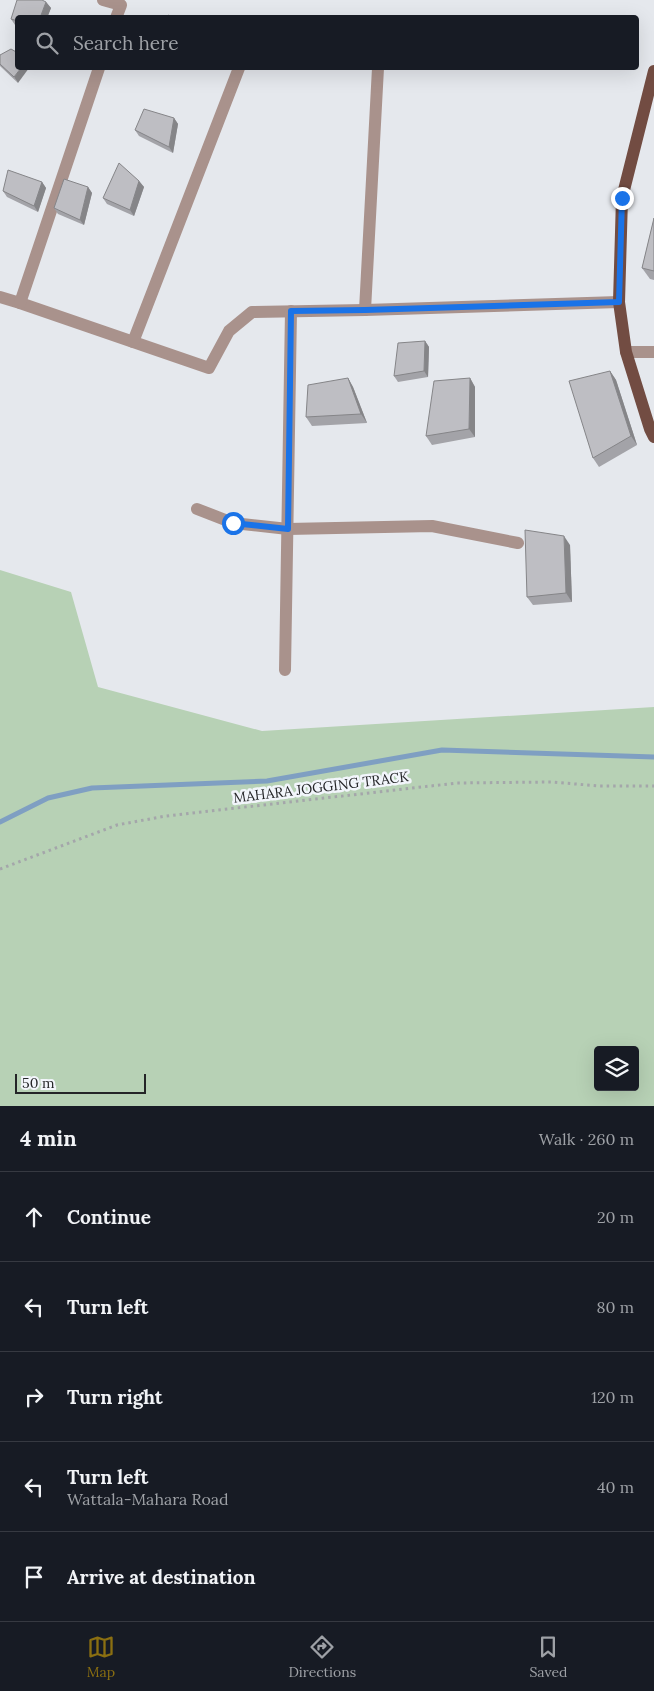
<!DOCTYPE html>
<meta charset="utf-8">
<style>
body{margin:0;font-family:Lora,serif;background:#242831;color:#f1f3f6}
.controls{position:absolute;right:15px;bottom:15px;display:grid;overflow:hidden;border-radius:5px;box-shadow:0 5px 20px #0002}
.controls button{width:45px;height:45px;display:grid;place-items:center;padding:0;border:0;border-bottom:1px solid #363941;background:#171b24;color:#f1f3f6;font:25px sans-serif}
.scale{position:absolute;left:15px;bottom:12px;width:131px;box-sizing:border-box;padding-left:5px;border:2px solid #242527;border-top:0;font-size:14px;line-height:18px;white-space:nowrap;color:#242527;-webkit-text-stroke:4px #f2f5fb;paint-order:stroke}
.stop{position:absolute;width:15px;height:15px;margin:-11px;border:4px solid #1a73e8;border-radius:50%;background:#fff}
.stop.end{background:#1a73e8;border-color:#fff;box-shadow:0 1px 5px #0008}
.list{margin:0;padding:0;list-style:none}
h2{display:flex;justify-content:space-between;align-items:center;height:65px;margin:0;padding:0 20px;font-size:21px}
h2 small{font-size:16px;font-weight:400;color:#9ea1a6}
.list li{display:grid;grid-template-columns:32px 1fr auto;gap:15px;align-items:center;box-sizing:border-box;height:90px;padding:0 20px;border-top:1px solid #363941}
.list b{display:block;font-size:19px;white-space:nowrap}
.list p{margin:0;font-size:16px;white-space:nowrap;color:#9ea1a6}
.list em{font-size:16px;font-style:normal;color:#9ea1a6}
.icon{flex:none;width:28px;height:28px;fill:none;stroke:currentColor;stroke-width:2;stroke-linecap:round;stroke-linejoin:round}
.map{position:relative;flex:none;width:654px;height:1106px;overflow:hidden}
.search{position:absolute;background:#171b24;box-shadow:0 5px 20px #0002;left:15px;right:15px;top:15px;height:55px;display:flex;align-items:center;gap:12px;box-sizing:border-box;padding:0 18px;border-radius:5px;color:#9ea1a6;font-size:19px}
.sheet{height:515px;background:#171b24}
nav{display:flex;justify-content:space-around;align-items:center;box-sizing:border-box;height:70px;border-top:1px solid #363941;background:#171b24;font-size:14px;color:#9ea1a6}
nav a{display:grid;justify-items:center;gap:2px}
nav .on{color:#8b6f11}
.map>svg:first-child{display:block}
.green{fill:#b7d1b5;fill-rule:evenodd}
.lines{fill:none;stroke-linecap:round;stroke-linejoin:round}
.stream{stroke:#7f9fc2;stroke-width:5}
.path{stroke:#a4a6aa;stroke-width:3;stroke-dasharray:2.5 4;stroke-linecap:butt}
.minor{stroke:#a9928c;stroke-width:12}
.primary{stroke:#724c42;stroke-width:12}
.wall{fill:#a3a3a8}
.shaded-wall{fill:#858588}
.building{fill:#bebec3;stroke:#858588}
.route{stroke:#1a73e8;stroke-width:6}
.labels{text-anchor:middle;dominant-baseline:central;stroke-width:5;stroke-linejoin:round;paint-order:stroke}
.street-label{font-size:14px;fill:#242527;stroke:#f2f5fb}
</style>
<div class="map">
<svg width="654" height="1106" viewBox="0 0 654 1106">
<rect width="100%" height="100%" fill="#e5e8ed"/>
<path class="green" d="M0,570L71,592L98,687L262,731L654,707V1106H0ZM598,1050H635V1087H598Z"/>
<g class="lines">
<polyline class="stream" points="0,822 48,798 92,788 267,781 442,750 654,757"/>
<polyline class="path" points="0,869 117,825 166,816 457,783 551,782 600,786 654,786"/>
<g class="minor">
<polyline points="103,0 121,5 116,18"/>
<polyline points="0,297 20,303 209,368 229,331 252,312 365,310 619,302"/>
<polyline points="20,303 99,68"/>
<polyline points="365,310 378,68"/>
<polyline points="133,342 239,68"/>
<polyline points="626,352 654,352"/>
<polyline points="197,509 233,523 288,529 432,526 518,543"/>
<polyline points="285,670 291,311"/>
</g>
<polyline class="primary" points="654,71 622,198 619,302 626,352 650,429 654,437"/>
</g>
<g class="wall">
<polygon points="46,2 51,8 47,18 18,18 18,26 15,25 11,19"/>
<polygon points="0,55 18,83 0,66"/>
<polygon points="174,118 178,124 173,153 139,136 135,130"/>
<polygon points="139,181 144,187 134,216 107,204 103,198"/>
<polygon points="42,182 46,188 38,212 7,197 3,191"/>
<polygon points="88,187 92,193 84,225 58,214 54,208"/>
<polygon points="654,218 654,280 650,279 642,268"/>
<polygon points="425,341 429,347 428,377 398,382 394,376"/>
<polygon points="610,371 616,380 637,445 599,467 593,458"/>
<polygon points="348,378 353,387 367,423 312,426 306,417"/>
<polygon points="470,378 475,387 475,437 432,445 426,436"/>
<polygon points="570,545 572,602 533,605 527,597"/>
</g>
<g class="shaded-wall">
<polygon points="46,2 51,8 47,18 40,18"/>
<polygon points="21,68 29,68 18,83 14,77"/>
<polygon points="174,118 178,124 173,153 169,147"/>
<polygon points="139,181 144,187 134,216 130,210"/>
<polygon points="42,182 46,188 38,212 34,206"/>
<polygon points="88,187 92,193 84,225 80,220"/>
<polygon points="425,341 429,347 428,377 424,371"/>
<polygon points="610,371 616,380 637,445 631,436"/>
<polygon points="348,378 353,387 367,423 361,414"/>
<polygon points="470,378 475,387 475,437 469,429"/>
<polygon points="564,536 570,545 572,602 566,593"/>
</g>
<g class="building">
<polygon points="17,0 42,0 46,2 40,18 18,18 18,21 11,19"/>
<polygon points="168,15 173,18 166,18"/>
<polygon points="11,49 18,53 18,68 21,68 14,77 0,64 0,55"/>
<polygon points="144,109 174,118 169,147 135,130"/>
<polygon points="119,163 139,181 130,210 103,198"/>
<polygon points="8,170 42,182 34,206 3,191"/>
<polygon points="64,179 88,187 80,220 54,208"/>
<polygon points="654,218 654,271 642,268"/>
<polygon points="425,341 424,371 394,376 398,343"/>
<polygon points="610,371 631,436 593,458 569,381"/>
<polygon points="348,378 361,414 306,417 308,385"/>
<polygon points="470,378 469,429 426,436 434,381"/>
<polygon points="525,530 564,536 566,593 527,597"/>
</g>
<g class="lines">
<polyline class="route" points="233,523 288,529 291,311 365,310 619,302 622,198"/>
</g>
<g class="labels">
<g class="street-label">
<text transform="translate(321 787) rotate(-7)">MAHARA JOGGING TRACK</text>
</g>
</g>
</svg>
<div class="controls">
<button><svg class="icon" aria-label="layers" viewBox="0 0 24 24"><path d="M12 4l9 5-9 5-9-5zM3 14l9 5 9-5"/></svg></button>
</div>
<div class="scale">50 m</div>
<div class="stop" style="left:233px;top:523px"></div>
<div class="stop end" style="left:622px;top:198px"></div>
<div class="search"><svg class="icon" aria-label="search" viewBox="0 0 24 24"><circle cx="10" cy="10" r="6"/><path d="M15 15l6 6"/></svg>Search here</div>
</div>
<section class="sheet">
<h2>4 min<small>Walk · 260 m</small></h2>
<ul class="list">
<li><svg class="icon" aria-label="ahead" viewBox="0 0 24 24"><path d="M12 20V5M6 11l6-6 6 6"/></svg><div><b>Continue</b></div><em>20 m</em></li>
<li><svg class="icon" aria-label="left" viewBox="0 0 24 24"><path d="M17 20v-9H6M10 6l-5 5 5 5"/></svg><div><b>Turn left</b></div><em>80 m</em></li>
<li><svg class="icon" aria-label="right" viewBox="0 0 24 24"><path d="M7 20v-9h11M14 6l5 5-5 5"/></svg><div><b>Turn right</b></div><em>120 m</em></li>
<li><svg class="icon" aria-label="left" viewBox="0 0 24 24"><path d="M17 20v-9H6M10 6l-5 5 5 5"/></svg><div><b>Turn left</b><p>Wattala-Mahara Road</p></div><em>40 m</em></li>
<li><svg class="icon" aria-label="arrive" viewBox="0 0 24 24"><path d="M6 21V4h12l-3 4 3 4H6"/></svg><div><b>Arrive at destination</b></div></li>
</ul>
</section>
<nav>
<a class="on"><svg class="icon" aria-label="map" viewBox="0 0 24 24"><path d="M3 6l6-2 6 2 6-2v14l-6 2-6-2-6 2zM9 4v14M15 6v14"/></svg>Map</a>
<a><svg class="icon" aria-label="directions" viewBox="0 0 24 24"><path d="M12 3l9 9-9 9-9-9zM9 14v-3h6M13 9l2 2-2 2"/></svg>Directions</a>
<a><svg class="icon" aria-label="saved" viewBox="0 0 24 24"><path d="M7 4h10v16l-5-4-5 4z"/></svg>Saved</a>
</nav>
